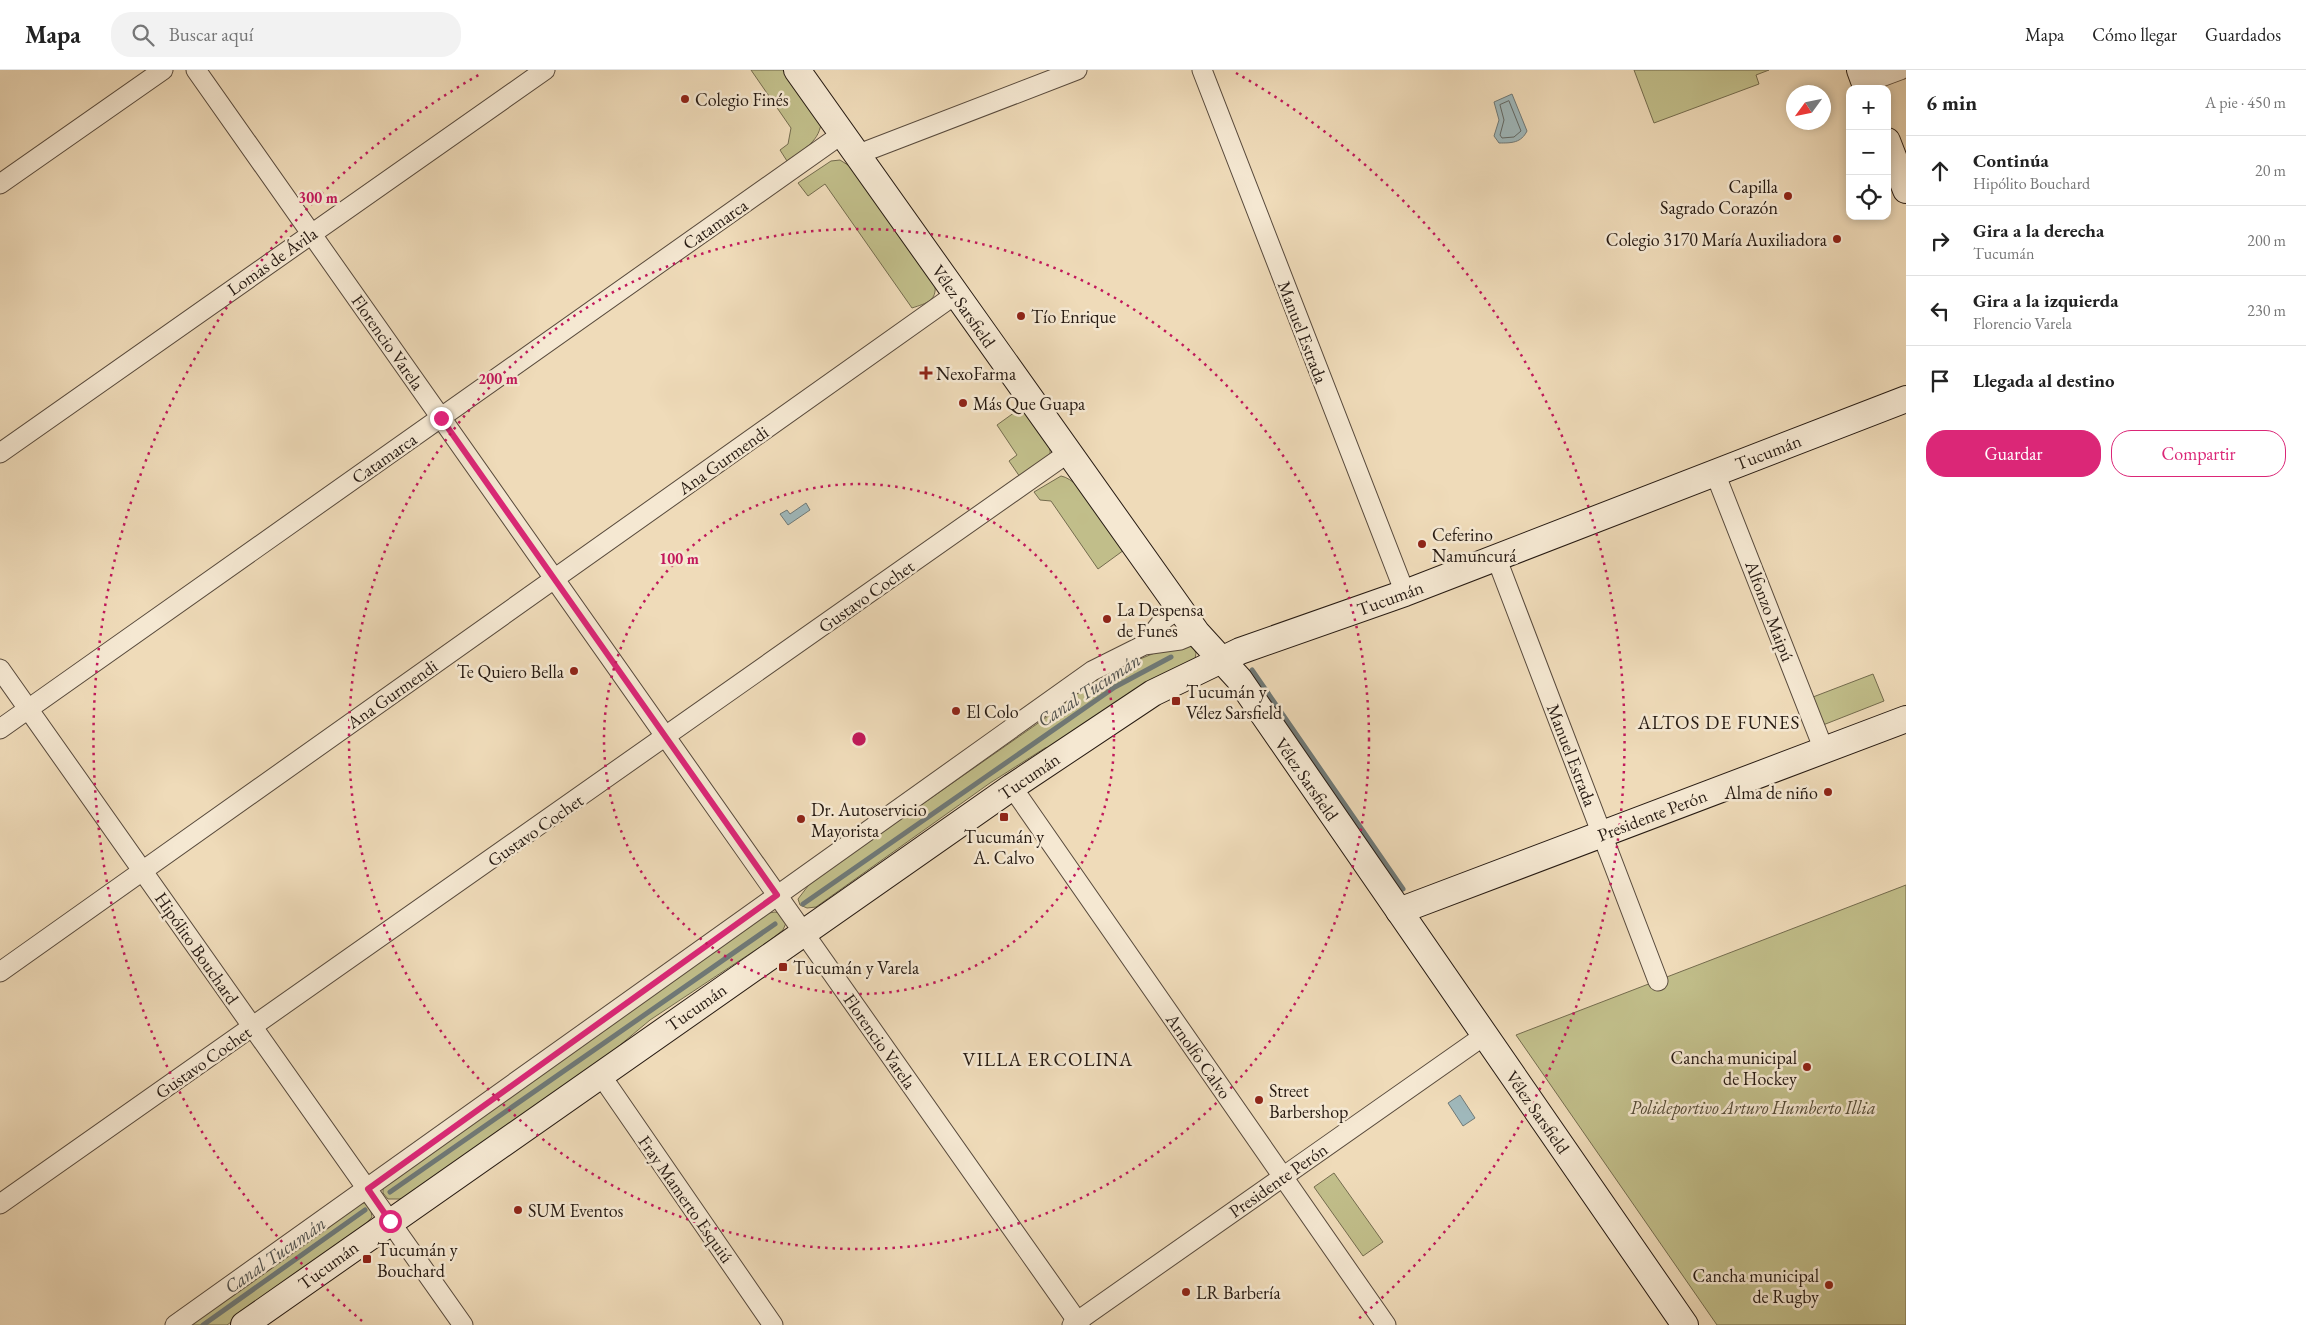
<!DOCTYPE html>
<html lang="es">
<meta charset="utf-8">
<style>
body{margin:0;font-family:"EB Garamond",serif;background:#f2f2f2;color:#222}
.controls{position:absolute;right:15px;top:15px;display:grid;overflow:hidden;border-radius:10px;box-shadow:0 2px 8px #0003}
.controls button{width:45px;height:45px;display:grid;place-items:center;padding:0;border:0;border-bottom:1px solid #e0e0e0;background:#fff;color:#222;font:25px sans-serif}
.compass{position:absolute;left:1786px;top:15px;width:45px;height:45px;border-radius:50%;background:#fff;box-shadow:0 2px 8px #0003;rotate:237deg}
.stop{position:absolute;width:15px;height:15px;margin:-11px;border:4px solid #db2777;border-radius:50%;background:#fff}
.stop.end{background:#db2777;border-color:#fff;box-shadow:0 1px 5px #0008}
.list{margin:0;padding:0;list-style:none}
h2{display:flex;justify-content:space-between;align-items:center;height:65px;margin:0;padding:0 20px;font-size:21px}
h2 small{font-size:16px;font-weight:400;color:#767676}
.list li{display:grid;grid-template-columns:32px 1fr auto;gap:15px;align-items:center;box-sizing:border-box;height:70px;padding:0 20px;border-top:1px solid #e0e0e0}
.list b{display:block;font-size:19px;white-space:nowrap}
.list p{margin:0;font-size:16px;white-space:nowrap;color:#767676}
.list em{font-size:16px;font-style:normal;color:#767676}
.actions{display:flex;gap:10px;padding:15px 20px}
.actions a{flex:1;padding:11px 0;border:1px solid #db2777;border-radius:20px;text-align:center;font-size:18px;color:#db2777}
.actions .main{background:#db2777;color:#fff}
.icon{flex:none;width:28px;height:28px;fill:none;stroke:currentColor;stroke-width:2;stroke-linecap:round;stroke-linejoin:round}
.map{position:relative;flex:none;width:1906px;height:1255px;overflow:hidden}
header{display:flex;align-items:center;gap:30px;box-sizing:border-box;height:70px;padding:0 25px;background:#fff;border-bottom:1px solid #e0e0e0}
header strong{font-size:24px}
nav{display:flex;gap:28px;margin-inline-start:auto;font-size:18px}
.search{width:350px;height:45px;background:#f2f2f2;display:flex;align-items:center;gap:12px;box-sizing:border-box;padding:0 18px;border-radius:20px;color:#767676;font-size:19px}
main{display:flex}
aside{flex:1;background:#fff}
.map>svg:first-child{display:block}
.green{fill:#c1be8a;stroke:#746c4e}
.water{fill:#9fb8bb;stroke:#6f7977}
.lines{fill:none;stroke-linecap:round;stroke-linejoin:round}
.shore{stroke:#626966;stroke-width:1}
.stream{stroke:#6f7977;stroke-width:5}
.street-casing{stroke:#584a3c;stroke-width:21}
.secondary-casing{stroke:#261a12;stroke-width:28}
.street{stroke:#f5e8d2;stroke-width:19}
.secondary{stroke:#f5e8d2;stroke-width:26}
.route{stroke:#db2777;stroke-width:6}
.ring{fill:none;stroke:#c2185b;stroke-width:2.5;stroke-dasharray:2.5 5}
.poi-dot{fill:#8f2418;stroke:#f5e8d2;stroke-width:2}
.labels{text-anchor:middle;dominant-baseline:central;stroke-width:5;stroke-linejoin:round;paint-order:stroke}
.poi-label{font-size:18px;fill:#261a12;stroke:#f5e8d2;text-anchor:start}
.street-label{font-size:18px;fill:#261a12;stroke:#f5e8d2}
.park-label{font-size:18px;font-style:italic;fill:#544b36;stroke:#f5e8d2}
.water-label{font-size:19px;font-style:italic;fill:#50514d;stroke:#f5e8d2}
.neighbourhood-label{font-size:19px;letter-spacing:1px;fill:#261a12;stroke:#f5e8d2}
.centre{fill:#c2185b;stroke:#f5e8d2;stroke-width:2.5}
.ring-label{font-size:15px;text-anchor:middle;font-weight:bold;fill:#c2185b;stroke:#f5e8d2;stroke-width:5;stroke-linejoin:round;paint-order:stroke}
</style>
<header>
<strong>Mapa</strong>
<div class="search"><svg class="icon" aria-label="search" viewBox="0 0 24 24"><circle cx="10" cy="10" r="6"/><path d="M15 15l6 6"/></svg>Buscar aquí</div>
<nav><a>Mapa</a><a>Cómo llegar</a><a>Guardados</a></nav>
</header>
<main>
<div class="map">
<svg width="1906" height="1255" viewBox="0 0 1906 1255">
<rect width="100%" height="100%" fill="#efdbb9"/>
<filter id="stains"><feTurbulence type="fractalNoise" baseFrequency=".004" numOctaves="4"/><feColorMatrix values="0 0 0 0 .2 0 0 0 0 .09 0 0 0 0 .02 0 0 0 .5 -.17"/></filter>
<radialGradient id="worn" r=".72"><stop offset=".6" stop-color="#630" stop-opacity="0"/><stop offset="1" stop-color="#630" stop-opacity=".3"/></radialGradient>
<g class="green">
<path d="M751,0H783L821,54C818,73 802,80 787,91L780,80L788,74L791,58Z"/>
<polygon points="1634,0 1769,0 1756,5 1759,14 1654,53"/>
<path d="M840,90L851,97L935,214C937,231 927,233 912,238L825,114L808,126L798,113L831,91Z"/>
<path d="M1022,337C1029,347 1056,375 1049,387C1044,395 1028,402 1020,407L1009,391L1017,385L997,355Z"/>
<path d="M1061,406C1083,410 1111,461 1124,480L1098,499L1051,431L1040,430L1034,422Z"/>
<polygon points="1192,575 1196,583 1195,589 1058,675 1045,678 990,713 816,837 807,838 800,835 798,829 811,812 1044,649 1103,604 1172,576"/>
<polygon points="1873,604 1884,631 1823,655 1813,627"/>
<polygon points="1906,815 1906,1255 1717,1255 1516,965"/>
<polygon points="775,842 783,844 786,853 783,860 769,871 650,950 601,991 402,1129 388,1129 383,1123 383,1118 769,843"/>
<polygon points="1334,1103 1383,1172 1363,1186 1314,1117"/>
<polygon points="358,1133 365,1133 371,1141 372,1147 363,1157 227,1255 186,1255"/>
</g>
<g class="water">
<path d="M1512,24L1527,61C1521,73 1512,73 1499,73L1494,66L1499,50L1494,32Z"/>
<polygon points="806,433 810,440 788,455 780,444 787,440 790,444"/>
<polygon points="1460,1025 1475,1048 1463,1056 1448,1033"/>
</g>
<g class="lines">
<polygon class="shore" points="1509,31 1521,61 1514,67 1502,68 1500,65 1504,50 1500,35"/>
<g class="stream">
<polyline points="1252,600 1403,819"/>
<polyline points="803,834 1115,617 1171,587"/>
<polyline points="390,1122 775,854"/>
<polyline points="203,1255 365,1140"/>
</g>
<g class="street-casing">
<g id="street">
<polyline points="196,0 1080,1255"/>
<polyline points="1202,0 1405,523"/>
<polyline points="1865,13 1900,0"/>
<polyline points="856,85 1077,0"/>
<polyline points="0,114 163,0"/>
<polyline points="0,383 545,0"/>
<polyline points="1715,403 1824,680"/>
<polyline points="1496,487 1658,911"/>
<polyline points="1144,575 1164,549 1179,539"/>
<polyline points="0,599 463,1255"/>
<polyline points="0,659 842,64"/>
<polyline points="1012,717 1386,1255"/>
<polyline points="0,902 956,224"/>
<polyline points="600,1004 773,1255"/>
<polyline points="0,1134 1068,383"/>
<polyline points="175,1255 1092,601 1144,575 1180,570 1197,563"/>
<polyline points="1072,1255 1485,965"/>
</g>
</g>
<g class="secondary-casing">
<g id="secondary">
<polyline points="797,0 1197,563 1239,609 1685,1255"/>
<polyline points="1860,0 1867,19"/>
<polyline points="1887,71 1906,120"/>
<polyline points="1399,841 1906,649"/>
<polyline points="244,1255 1012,717 1153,623 1240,581 1405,523 1906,329"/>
</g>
</g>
<use href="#street" class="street"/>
<use href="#secondary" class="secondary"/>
</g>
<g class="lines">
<polyline class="route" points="390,1151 368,1119 777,825 441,348"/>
</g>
<g class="ring">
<circle cx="859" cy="669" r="255"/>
<circle cx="859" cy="669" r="510"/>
<path d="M362 1251A765 765 0 0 1 482 3M1236 3A765 765 0 0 1 1356 1251"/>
</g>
<g class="poi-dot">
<circle cx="685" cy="29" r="5"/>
<circle cx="1788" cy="126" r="5"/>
<circle cx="1837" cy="169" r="5"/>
<circle cx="1021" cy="246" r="5"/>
<path d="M923.5 295.5h5v5h5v5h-5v5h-5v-5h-5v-5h5z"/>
<circle cx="963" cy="333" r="5"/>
<circle cx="1422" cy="474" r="5"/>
<circle cx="1107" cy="549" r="5"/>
<circle cx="574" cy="601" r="5"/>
<rect x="1171" y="626" width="10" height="10" rx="2.5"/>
<circle cx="956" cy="641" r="5"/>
<circle cx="1828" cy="722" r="5"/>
<rect x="999" y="742" width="10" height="10" rx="2.5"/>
<circle cx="801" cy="749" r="5"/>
<rect x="778" y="892" width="10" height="10" rx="2.5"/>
<circle cx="1807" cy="997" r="5"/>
<circle cx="1259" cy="1030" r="5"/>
<circle cx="518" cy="1140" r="5"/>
<rect x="362" y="1184" width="10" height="10" rx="2.5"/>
<circle cx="1829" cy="1215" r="5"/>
<circle cx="1186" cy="1222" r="5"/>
</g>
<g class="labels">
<g class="poi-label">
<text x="695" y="29">Colegio Finés</text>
<text x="1778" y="116" text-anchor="end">Capilla<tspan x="1778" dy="21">Sagrado Corazón</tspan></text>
<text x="1827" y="169" text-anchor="end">Colegio 3170 María Auxiliadora</text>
<text x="1031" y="246">Tío Enrique</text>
<text x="936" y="303">NexoFarma</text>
<text x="973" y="333">Más Que Guapa</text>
<text x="1432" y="464">Ceferino<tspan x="1432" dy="21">Namuncurá</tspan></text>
<text x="1117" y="539">La Despensa<tspan x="1117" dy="21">de Funes</tspan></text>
<text x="564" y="601" text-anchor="end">Te Quiero Bella</text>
<text x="1186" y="621">Tucumán y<tspan x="1186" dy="21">Vélez Sarsfield</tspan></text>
<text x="966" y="641">El Colo</text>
<text x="1818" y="722" text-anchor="end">Alma de niño</text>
<text x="811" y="739">Dr. Autoservicio<tspan x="811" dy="21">Mayorista</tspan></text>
<text x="1004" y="766" text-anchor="middle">Tucumán y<tspan x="1004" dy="21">A. Calvo</tspan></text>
<text x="793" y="897">Tucumán y Varela</text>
<text x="1797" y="987" text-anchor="end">Cancha municipal<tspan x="1797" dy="21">de Hockey</tspan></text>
<text x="1269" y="1020">Street<tspan x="1269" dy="21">Barbershop</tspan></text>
<text x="528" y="1140">SUM Eventos</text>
<text x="377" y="1179">Tucumán y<tspan x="377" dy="21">Bouchard</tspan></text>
<text x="1819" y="1205" text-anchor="end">Cancha municipal<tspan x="1819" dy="21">de Rugby</tspan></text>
<text x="1196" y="1222">LR Barbería</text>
</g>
<g class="street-label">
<text transform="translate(715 154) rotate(-35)">Catamarca</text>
<text transform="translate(272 191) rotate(-35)">Lomas de Ávila</text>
<text transform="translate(964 236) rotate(55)">Vélez Sarsfield</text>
<text transform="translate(1303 262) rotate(69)">Manuel Estrada</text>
<text transform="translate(388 272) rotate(55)">Florencio Varela</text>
<text transform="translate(1768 382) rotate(-21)">Tucumán</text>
<text transform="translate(384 388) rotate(-35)">Catamarca</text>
<text transform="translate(723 390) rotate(-35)">Ana Gurmendi</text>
<text transform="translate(866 526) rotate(-35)">Gustavo Cochet</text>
<text transform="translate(1390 528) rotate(-20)">Tucumán</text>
<text transform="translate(1770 541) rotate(69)">Alfonzo Maipú</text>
<text transform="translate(392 624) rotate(-35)">Ana Gurmendi</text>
<text transform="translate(1572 685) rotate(69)">Manuel Estrada</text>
<text transform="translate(1029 706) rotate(-34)">Tucumán</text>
<text transform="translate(1307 709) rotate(55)">Vélez Sarsfield</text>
<text transform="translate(1652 745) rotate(-21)">Presidente Perón</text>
<text transform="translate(535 760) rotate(-35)">Gustavo Cochet</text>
<text transform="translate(197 878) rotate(55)">Hipólito Bouchard</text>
<text transform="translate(696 937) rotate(-35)">Tucumán</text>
<text transform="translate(880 971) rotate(55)">Florencio Varela</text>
<text transform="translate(1199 986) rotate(55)">Arnolfo Calvo</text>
<text transform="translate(203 992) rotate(-35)">Gustavo Cochet</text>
<text transform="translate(1538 1042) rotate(55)">Vélez Sarsfield</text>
<text transform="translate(1278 1110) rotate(-35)">Presidente Perón</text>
<text transform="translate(686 1129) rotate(55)">Fray Mamerto Esquiú</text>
<text transform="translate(328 1195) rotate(-36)">Tucumán</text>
</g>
<g class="park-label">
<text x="1753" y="1037">Polideportivo Arturo Humberto Illia</text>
</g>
<g class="water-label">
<text transform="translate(1089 620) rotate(-33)">Canal Tucumán</text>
<text transform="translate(275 1185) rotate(-35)">Canal Tucumán</text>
</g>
<g class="neighbourhood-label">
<text x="1719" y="652">ALTOS DE FUNES</text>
<text x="1048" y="989">VILLA ERCOLINA</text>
</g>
</g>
<circle cx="859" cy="669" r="8" class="centre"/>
<g class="ring-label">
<text x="318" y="133">300 m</text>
<text x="498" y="314">200 m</text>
<text x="679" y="494">100 m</text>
</g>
<rect width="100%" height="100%" filter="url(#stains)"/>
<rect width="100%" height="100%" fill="url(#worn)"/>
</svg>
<div class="controls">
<button>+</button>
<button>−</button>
<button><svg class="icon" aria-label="locate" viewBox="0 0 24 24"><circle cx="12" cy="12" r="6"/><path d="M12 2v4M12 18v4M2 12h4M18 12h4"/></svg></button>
</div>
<svg class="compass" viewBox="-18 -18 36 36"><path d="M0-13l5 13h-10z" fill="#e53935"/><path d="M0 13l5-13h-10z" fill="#767676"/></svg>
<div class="stop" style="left:390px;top:1151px"></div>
<div class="stop end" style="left:441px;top:348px"></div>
</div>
<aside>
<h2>6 min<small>A pie · 450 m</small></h2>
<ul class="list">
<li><svg class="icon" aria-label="ahead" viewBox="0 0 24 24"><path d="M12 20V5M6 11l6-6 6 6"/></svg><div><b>Continúa</b><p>Hipólito Bouchard</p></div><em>20 m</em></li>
<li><svg class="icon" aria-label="right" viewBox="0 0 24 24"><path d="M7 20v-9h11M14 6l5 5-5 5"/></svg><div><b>Gira a la derecha</b><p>Tucumán</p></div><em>200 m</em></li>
<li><svg class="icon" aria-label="left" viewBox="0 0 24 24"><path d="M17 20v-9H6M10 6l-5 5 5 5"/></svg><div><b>Gira a la izquierda</b><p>Florencio Varela</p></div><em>230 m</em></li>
<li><svg class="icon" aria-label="arrive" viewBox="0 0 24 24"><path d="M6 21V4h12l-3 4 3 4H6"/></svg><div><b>Llegada al destino</b></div></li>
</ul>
<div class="actions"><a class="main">Guardar</a><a>Compartir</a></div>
</aside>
</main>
